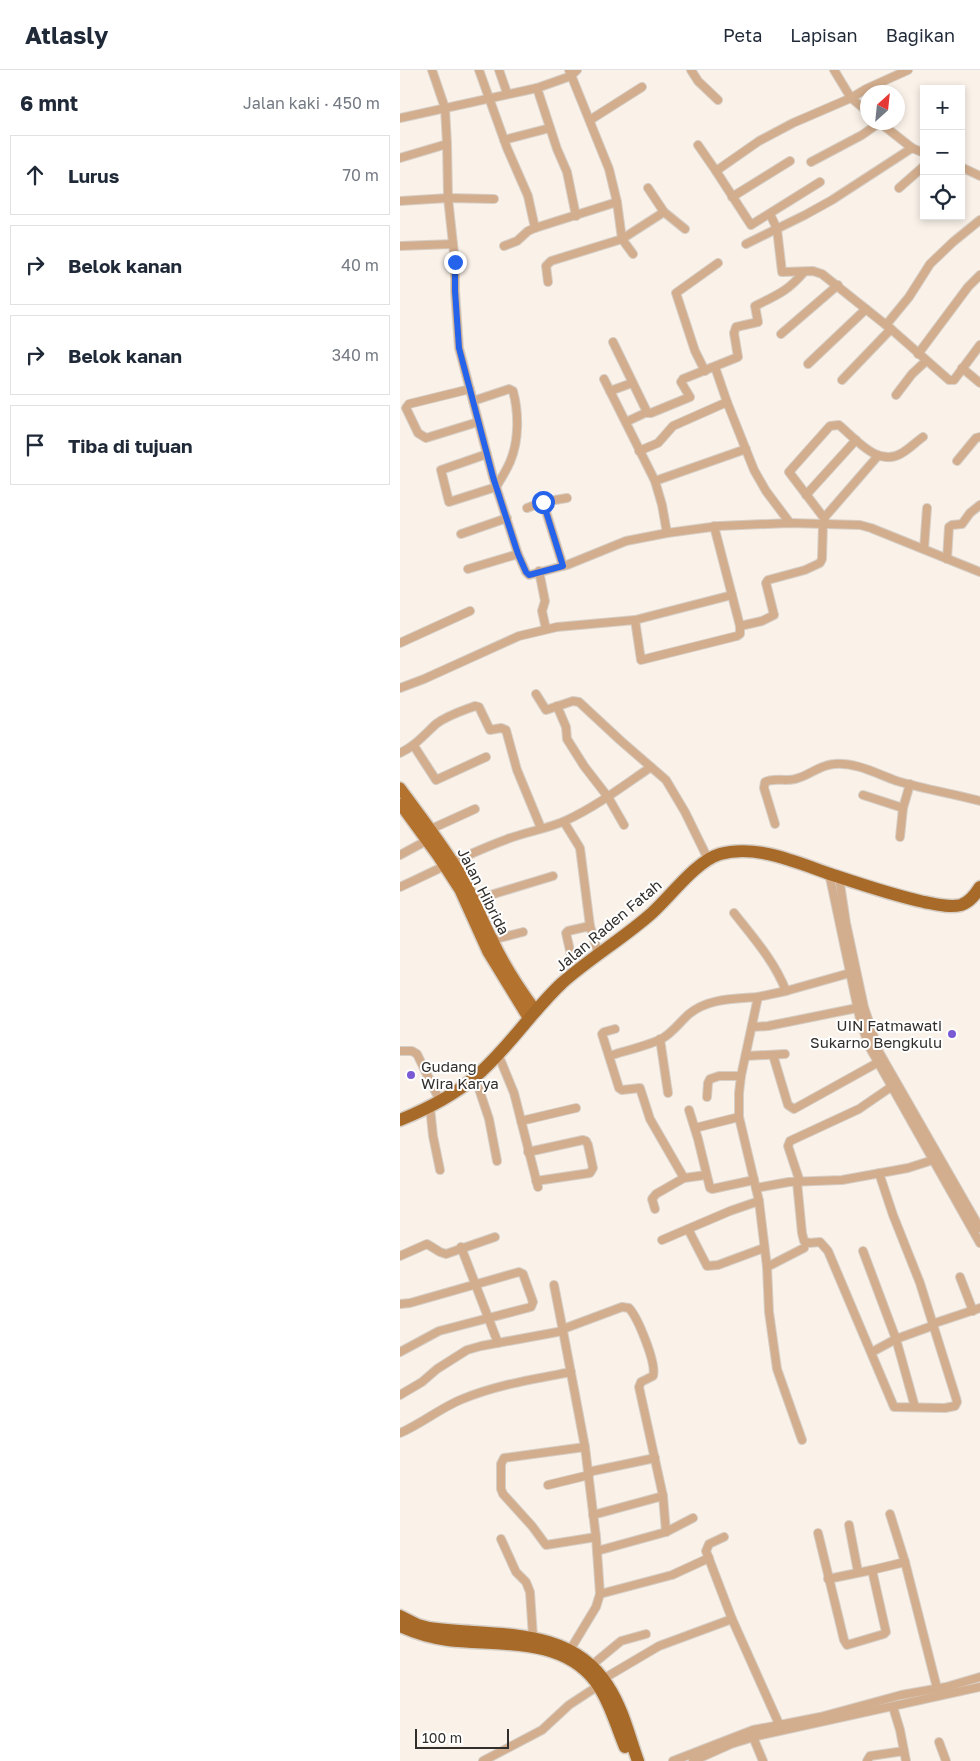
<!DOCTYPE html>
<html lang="id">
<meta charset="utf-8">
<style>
body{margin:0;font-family:"Golos Text",sans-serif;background:#f6f6f7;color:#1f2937}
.controls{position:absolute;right:15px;top:15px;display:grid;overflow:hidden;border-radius:0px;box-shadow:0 2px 8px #0003}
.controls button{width:45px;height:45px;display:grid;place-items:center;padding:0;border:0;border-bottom:1px solid #e0e1e3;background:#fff;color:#1f2937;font:25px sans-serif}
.compass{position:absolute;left:460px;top:15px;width:45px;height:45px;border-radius:50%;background:#fff;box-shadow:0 2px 8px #0003;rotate:27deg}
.scale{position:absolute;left:15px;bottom:12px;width:94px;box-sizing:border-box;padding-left:5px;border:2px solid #312e2b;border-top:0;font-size:14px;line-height:18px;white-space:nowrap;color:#312e2b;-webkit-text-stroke:4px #fff;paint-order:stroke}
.stop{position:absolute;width:15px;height:15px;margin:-11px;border:4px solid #2563eb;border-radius:50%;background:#fff}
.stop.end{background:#2563eb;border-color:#fff;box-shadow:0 1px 5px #0008}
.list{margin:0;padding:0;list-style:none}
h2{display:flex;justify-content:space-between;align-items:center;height:65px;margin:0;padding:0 20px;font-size:21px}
h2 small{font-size:16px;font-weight:400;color:#747a83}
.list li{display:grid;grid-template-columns:32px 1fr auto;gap:15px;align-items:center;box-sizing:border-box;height:80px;margin:0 10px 10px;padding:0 10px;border:1px solid #e0e1e3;border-radius:0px}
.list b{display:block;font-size:19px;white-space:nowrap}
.list em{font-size:16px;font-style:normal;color:#747a83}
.icon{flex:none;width:28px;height:28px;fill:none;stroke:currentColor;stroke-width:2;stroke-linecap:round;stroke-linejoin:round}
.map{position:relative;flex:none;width:580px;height:1691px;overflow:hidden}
header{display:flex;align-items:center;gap:30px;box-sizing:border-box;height:70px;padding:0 25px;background:#fff;border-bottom:1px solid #e0e1e3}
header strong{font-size:24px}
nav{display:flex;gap:28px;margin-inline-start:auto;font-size:18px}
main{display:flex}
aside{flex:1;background:#fff}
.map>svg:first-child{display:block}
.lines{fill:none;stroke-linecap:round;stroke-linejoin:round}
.minor-casing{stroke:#d6cfc7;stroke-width:10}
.primary-casing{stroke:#d6cfc7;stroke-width:14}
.trunk-casing{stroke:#d6cfc7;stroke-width:15}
.minor{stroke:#d3ae8e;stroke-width:8}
.primary{stroke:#b4722f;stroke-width:11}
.trunk{stroke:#a86a28;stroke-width:12}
.route{stroke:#2563eb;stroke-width:6}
.poi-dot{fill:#795ad4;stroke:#fff;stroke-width:2}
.labels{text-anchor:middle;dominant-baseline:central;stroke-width:4;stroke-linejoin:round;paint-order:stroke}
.street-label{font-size:15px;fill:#312e2b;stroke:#fff}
.poi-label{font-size:15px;fill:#312e2b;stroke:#fff;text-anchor:end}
</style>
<header>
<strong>Atlasly</strong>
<nav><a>Peta</a><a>Lapisan</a><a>Bagikan</a></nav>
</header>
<main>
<aside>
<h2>6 mnt<small>Jalan kaki · 450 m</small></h2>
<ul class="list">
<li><svg class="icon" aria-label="ahead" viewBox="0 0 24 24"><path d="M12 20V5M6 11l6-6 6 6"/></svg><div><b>Lurus</b></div><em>70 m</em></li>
<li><svg class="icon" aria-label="right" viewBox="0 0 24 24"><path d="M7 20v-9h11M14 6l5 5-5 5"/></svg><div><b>Belok kanan</b></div><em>40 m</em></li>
<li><svg class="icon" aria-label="right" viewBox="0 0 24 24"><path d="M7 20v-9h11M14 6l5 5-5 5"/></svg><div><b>Belok kanan</b></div><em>340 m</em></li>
<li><svg class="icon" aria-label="arrive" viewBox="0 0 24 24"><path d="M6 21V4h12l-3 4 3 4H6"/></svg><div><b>Tiba di tujuan</b></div></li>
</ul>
</aside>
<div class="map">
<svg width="580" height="1691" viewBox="0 0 580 1691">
<rect width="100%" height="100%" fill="#faf2e9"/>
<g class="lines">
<g class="minor-casing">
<g id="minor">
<polyline points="32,0 45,38 47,74 48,128 55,192 55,221 59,278 93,407 118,484 126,502 129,505 167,495 226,471 267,463 319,456 390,453 460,455 471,458 580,502"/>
<polyline points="79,0 107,78 128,126 135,158"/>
<polyline points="99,0 107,23"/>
<polyline points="169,0 209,99 217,132 222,169 233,184"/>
<polyline points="291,0 298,11 318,30"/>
<polyline points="434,0 451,28 468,42"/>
<polyline points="137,18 157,79 167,102 176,146"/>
<polyline points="0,48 137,18 171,6 177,0"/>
<polyline points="190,50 242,17"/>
<polyline points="479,52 512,78 524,83"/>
<polyline points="104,70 150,58"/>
<polyline points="298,75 316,101 359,71 393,53 451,28 466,19 508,0"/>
<polyline points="0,88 47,74"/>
<polyline points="411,92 462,65 479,53"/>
<polyline points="561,97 580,106"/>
<polyline points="316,101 351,155 420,112"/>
<polyline points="248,118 264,142 285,159"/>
<polyline points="499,118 524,96"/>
<polyline points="332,127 390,91"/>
<polyline points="0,131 48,128 94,129"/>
<polyline points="370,144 377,159 382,202 413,201 422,204 491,259 442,310"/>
<polyline points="346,174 405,145 432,130 512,78"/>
<polyline points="0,176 53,174"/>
<polyline points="104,176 117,171 128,161 135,158 217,132"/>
<polyline points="148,212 146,196 151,191 222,169 264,142"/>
<polyline points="486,255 509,227 530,194 553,172 580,150"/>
<polyline points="491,259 549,310 554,310 580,275"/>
<polyline points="381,264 438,215"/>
<polyline points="213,272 247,342"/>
<polyline points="518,284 568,217 580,205"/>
<polyline points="408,294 466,239"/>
<polyline points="315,297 327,332 354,400 366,421 390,453"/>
<polyline points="562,298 580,313"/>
<polyline points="305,301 295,281 276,223 318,193"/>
<polyline points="204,309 255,411 262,435 267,463"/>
<polyline points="70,319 9,334 6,338 18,363 26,368 78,352"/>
<polyline points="210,321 232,313"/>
<polyline points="496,325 512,304 526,291"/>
<path d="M73,331L109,319L113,321C119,343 119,371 110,392C106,401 101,409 96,417L49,432L41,400L87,384"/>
<path d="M226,352L245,343H251L290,327L281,312L283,309L338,287L334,263L336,257L358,252L355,236C377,225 388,221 404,202"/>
<polyline points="239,381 258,373 273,356 327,332"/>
<polyline points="557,391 576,368 580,367"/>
<polyline points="255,411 346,379"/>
<polyline points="406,425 456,370"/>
<polyline points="143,432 163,496"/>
<polyline points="127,438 143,432 167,428"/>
<polyline points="424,448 477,387"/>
<path d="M426,454L424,448L389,402L430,356L439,355C456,369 478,398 502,383C509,379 516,372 523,367"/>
<polyline points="61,464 107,448"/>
<polyline points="524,479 527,438"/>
<polyline points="547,489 549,457 552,455 562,454 570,443 580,435"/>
<polyline points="68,499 118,484"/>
<polyline points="139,501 145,531 142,541 146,559"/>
<polyline points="235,550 241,590 337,566 340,564 340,556 314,456"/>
<polyline points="340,556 362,551 374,545 366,513 368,510 405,500 420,493 422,489 423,453"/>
<polyline points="0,573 70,541"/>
<polyline points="0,618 24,609 119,566 157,557 235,550 332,525"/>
<polyline points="136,624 146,640 173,631 179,632 221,671 266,710 285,742 308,789"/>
<polyline points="157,636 166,657 167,669 184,696 208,727 224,755"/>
<polyline points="14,676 36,710 86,687"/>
<path d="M0,683C15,676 24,665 36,654C48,645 62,641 75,636L79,637L90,660L101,658L106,660L117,700L141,758"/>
<polyline points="463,725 503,738 510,714"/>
<polyline points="164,752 180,778 190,856 198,883"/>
<path d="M375,754L364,718L365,712C374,707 385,712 395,709C409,706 419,695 434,694C456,692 477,704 497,711C524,719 553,724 580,731"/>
<polyline points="31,759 75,739"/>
<polyline points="500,767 503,738"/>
<polyline points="0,785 26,771"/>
<polyline points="429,803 461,954 470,978 580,1173"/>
<polyline points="439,807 446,853 464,937 479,982 580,1158"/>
<path d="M0,817C35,801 69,783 105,770C124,762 148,759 167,750C197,736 223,716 251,697"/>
<polyline points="74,830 153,806"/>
<path d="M334,843C353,867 375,892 386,921L450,903"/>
<polyline points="92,870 123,862"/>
<polyline points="171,885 166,863 168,861 190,856"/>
<polyline points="386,921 358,927 341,1006 339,1023 339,1047 359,1131 367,1197 369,1242 377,1299 402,1370"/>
<polyline points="352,957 368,956 457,938"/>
<polyline points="215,959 204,962 202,964 219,1018 222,1020 240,1018 250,1049 284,1108"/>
<polyline points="260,969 268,1023"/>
<polyline points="0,981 12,981 17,984 40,1031"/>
<polyline points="98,984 114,1023 138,1117"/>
<polyline points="373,985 388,1035 394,1039 477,993"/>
<path d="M209,986C224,981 251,975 263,968C273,962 280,952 289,944C308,928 334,929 358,927"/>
<polyline points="346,986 385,984"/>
<polyline points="75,1007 89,1049 97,1091"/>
<polyline points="307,1027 308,1013 310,1009 319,1006 341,1006"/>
<polyline points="30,1037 33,1066 40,1100"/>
<polyline points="289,1040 298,1069 310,1118 312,1119 354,1110"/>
<polyline points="121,1051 176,1038"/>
<polyline points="295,1058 339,1047"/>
<polyline points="128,1082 183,1070 186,1071 188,1075 193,1098 190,1103 136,1111"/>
<polyline points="397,1112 402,1163 404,1171 409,1173 420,1172 428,1181 494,1337 545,1338 555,1336 557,1332 556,1328 520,1213 493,1145 479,1103"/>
<polyline points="400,1112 388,1076 390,1071 459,1039 491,1017"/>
<polyline points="356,1118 389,1112 442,1110 508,1098 533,1090"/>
<polyline points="255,1139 252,1129 256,1124 284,1108 306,1105"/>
<polyline points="288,1159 307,1196 318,1195 364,1178"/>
<polyline points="262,1170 330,1141 359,1131"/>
<polyline points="61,1177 98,1273"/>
<polyline points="463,1181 496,1269 515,1337"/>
<polyline points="0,1186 27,1174 40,1182 46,1184 95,1167"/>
<polyline points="367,1197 404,1178"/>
<polyline points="560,1207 573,1241"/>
<polyline points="154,1215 163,1261"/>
<polyline points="0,1234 10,1233 119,1202 123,1204 133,1232 131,1237 39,1261 0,1282"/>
<polyline points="532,1254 580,1238"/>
<path d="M163,1259L222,1237L229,1238C238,1248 257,1294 253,1306L241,1312L239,1317L263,1426L193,1445"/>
<polyline points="472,1282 496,1269 532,1256"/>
<polyline points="0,1325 22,1312 37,1299 67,1280 81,1276 163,1261 185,1377 196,1467 200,1524 196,1537 170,1580"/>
<path d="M0,1363C21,1354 39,1339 60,1330C96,1315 134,1309 171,1302"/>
<polyline points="185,1377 104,1388 101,1394 101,1419 103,1424 132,1456 146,1475 196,1467"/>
<polyline points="188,1402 255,1388"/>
<polyline points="148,1415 189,1405"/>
<polyline points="263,1426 266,1462"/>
<polyline points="490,1444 505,1492 537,1618"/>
<polyline points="449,1455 458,1502"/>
<polyline points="418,1463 444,1570 447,1575 484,1564 486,1562 472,1500"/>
<polyline points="324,1467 309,1474 306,1481 332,1549 379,1654"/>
<polyline points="101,1469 116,1502 126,1512 130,1522 133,1567"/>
<polyline points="197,1481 266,1462 293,1448"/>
<polyline points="428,1509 472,1500 505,1492"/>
<polyline points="200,1524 272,1505 309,1488"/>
<polyline points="192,1595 221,1571 246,1564"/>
<polyline points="203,1609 259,1576 332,1549"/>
<polyline points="493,1637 500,1660 506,1691"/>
<polyline points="353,1667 363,1691"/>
<polyline points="539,1672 546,1691"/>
<polyline points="83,1691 142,1660 169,1635 198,1616"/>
<polyline points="273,1691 353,1660 420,1647 501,1625 546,1617 580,1607"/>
<polyline points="293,1691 331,1674 357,1666 580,1617"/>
<polyline points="467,1691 470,1686 504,1681"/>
</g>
</g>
<g class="primary-casing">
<g id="primary">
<path d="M0,718C22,748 45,777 64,810C74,829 82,849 92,869C104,895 119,918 136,941"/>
<polyline points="0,734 38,786 60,820 88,882 129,949"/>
</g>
</g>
<g class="trunk-casing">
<g id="trunk">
<path d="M0,1050C27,1039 53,1026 75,1007C108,979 131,942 162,913C190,888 224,868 252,843C270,827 296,791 320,784C356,774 396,792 430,804C460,814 492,825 524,832C535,834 549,838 561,835C570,832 575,825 580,817"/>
<path d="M0,1546L18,1555L29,1558C91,1567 170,1554 208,1616C223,1639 229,1666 238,1691"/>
<path d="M0,1556C15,1563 32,1568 48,1570C97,1576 161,1566 195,1611C209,1630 216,1655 225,1677"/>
</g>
</g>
<use href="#minor" class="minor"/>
<use href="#primary" class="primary"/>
<use href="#trunk" class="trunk"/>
</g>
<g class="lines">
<polyline class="route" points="55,192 55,221 59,278 93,407 118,484 126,502 129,505 163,496 143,432"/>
</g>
<g class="poi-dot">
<circle cx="552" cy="964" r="5"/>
<circle cx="11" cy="1005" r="5"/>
</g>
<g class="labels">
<g class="street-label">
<text transform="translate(84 821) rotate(63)">Jalan Hibrida</text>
<text transform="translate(208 855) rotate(-40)">Jalan Raden Fatah</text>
</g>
<g class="poi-label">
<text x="542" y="955">UIN Fatmawati<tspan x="542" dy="17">Sukarno Bengkulu</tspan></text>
<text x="21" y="996" text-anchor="start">Gudang<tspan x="21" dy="17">Wira Karya</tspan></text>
</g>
</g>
</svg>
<div class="controls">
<button>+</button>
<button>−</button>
<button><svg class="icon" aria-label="locate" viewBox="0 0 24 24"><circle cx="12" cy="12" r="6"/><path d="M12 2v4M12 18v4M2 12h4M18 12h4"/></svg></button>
</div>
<svg class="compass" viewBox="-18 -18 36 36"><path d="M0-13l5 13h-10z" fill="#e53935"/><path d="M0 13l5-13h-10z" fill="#747a83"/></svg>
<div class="scale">100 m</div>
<div class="stop" style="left:143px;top:432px"></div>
<div class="stop end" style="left:55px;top:192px"></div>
</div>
</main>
